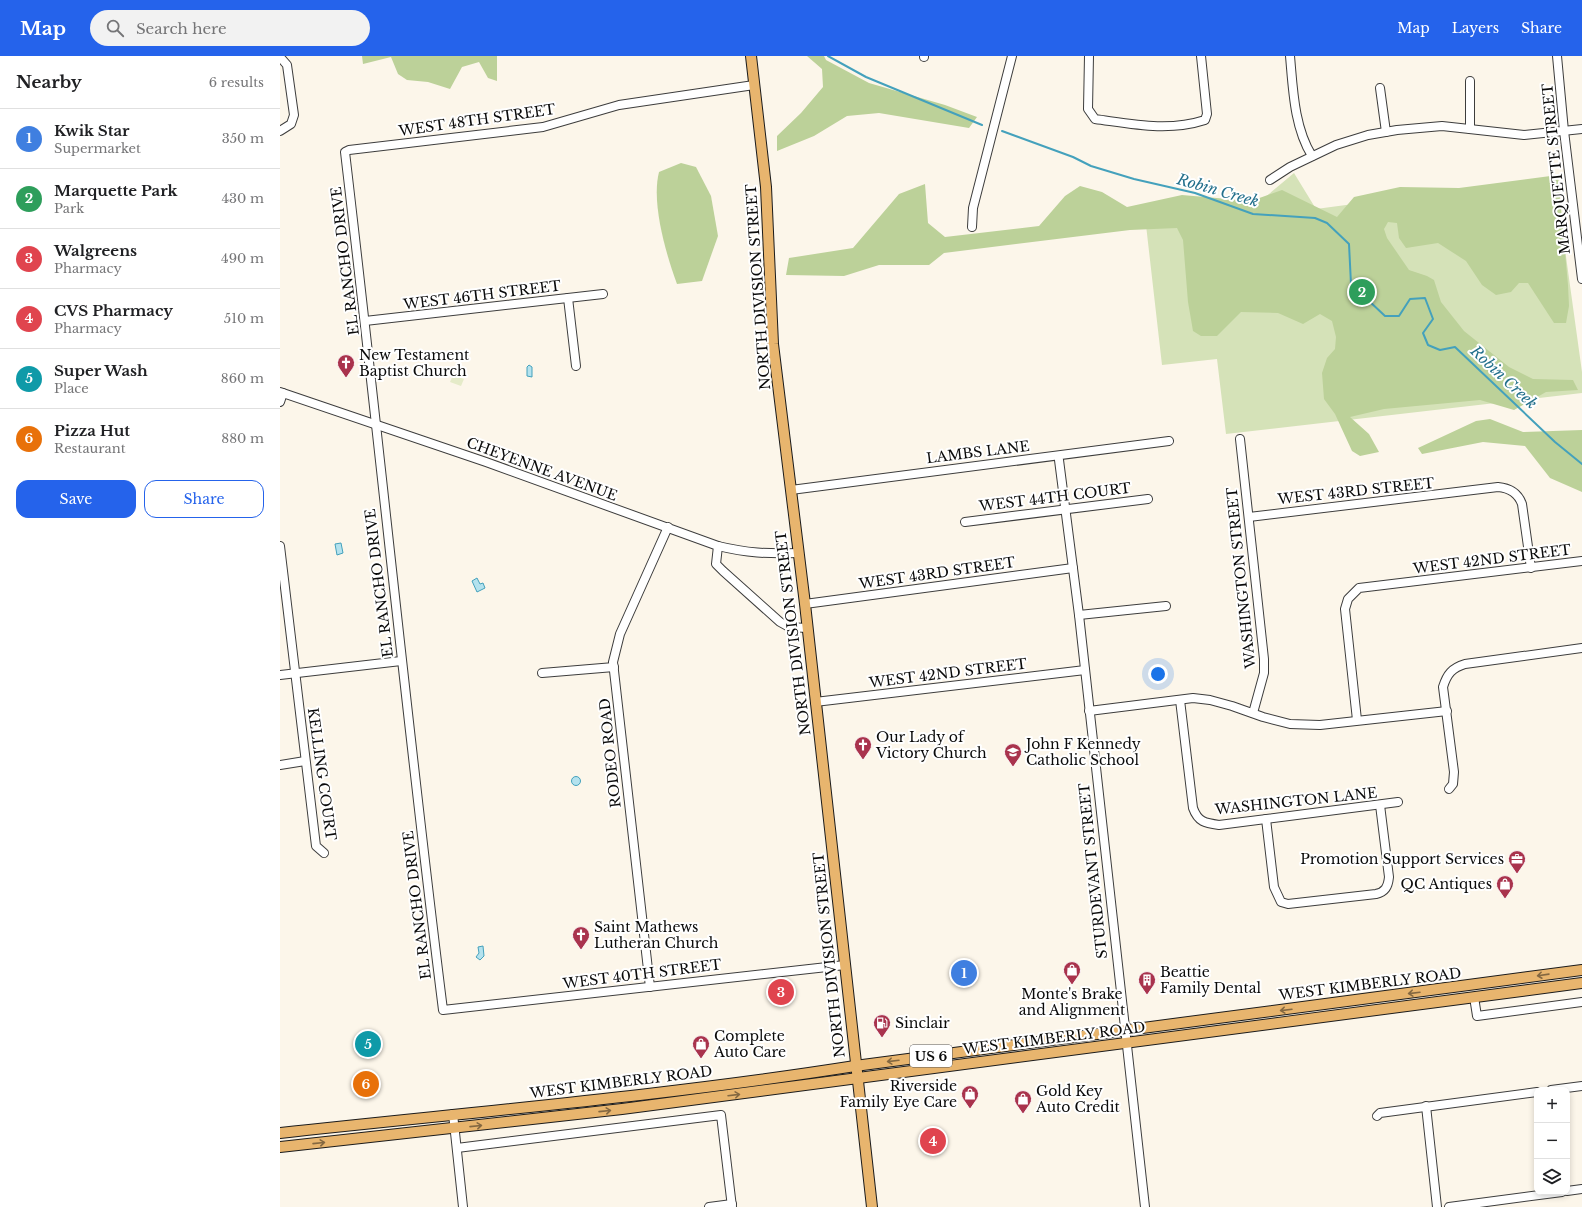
<!DOCTYPE html>
<meta charset="utf-8">
<style>
body{margin:0;font-family:"Libre Baskerville",serif;background:#f2f2f2;color:#202124}
.controls{position:absolute;right:12px;bottom:12px;display:grid;overflow:hidden;border-radius:8px;box-shadow:0 2px 6px #0003}
.controls button{width:36px;height:36px;display:grid;place-items:center;padding:0;border:0;border-bottom:1px solid #e0e0e0;background:#fff;color:#202124;font:20px sans-serif}
.you{position:absolute;left:878px;top:618px;width:14px;height:14px;margin:-10px;border:3px solid #fff;border-radius:50%;background:#1a73e8;box-shadow:0 0 0 6px #1a73e833}
.badge{display:grid;place-items:center;width:26px;height:26px;border-radius:50%;background:#2563eb;color:#fff;font-size:13px;font-weight:700}
.pin{position:absolute;translate:-50% -50%;border:2px solid #fff;box-shadow:0 1px 4px #0006}
.list{margin:0;padding:0;list-style:none}
h2{display:flex;justify-content:space-between;align-items:center;height:52px;margin:0;padding:0 16px;font-size:17px}
h2 small{font-size:13px;font-weight:400;color:#757577}
.list li{display:grid;grid-template-columns:26px 1fr auto;gap:12px;align-items:center;box-sizing:border-box;height:60px;padding:0 16px;border-top:1px solid #e0e0e0}
.list b{display:block;font-size:15px;white-space:nowrap}
.list p{margin:0;font-size:13px;white-space:nowrap;color:#757577}
.list em{font-size:13px;font-style:normal;color:#757577}
.actions{display:flex;gap:8px;padding:12px 16px}
.actions a{flex:1;padding:9px 0;border:1px solid #2563eb;border-radius:12px;text-align:center;font-size:14px;color:#2563eb}
.actions .main{background:#2563eb;color:#fff}
.icon{flex:none;width:22px;height:22px;fill:none;stroke:currentColor;stroke-width:2;stroke-linecap:round;stroke-linejoin:round}
.map{position:relative;flex:none;width:1302px;height:1151px;overflow:hidden}
header{display:flex;align-items:center;gap:24px;box-sizing:border-box;height:56px;padding:0 20px;background:#2563eb;color:#fff}
header strong{font-size:19px}
nav{display:flex;gap:22px;margin-inline-start:auto;font-size:14px}
.search{width:280px;height:36px;background:#f2f2f2;display:flex;align-items:center;gap:10px;box-sizing:border-box;padding:0 14px;border-radius:22px;color:#757577;font-size:15px}
main{display:flex}
aside{flex:1;background:#fff}
.map>svg:first-child{display:block}
.green{fill:#d5e2b8}
.forest{fill:#bcd199}
.pitch{fill:#e5ebc9}
.water{fill:#b4e2ee;stroke:#44a1bc}
.lines{fill:none;stroke-linecap:round;stroke-linejoin:round}
.stream{stroke:#44a1bc;stroke-width:2}
.minor-casing{stroke:#3d3d3d;stroke-width:10}
.major-casing{stroke:#1b1b1b;stroke-width:12}
.minor{stroke:#fff;stroke-width:8}
.major{stroke:#e8b56e;stroke-width:10}
.oneway{stroke:#846841}
.labels{text-anchor:middle;dominant-baseline:central;stroke-width:4;stroke-linejoin:round;paint-order:stroke}
.shield{fill:#fff;stroke:#545454;stroke-width:1}
.shield-label{font-size:13px;font-weight:bold;fill:#0a0a0a}
.street-label{font-size:14px;fill:#0a0a0a;stroke:#fff}
.poi-label{font-size:14px;fill:#0a0a0a;stroke:#fff;text-anchor:start}
.water-label{font-size:15px;font-style:italic;fill:#23708c;stroke:#fff}
</style>
<header>
<strong>Map</strong>
<div class="search"><svg class="icon" aria-label="search" viewBox="0 0 24 24"><circle cx="10" cy="10" r="6"/><path d="M15 15l6 6"/></svg>Search here</div>
<nav><a>Map</a><a>Layers</a><a>Share</a></nav>
</header>
<main>
<aside>
<h2>Nearby<small>6 results</small></h2>
<ul class="list">
<li><span class="badge" style="background:#3f7fe0">1</span><div><b>Kwik Star</b><p>Supermarket</p></div><em>350 m</em></li>
<li><span class="badge" style="background:#2e9e5b">2</span><div><b>Marquette Park</b><p>Park</p></div><em>430 m</em></li>
<li><span class="badge" style="background:#e0444e">3</span><div><b>Walgreens</b><p>Pharmacy</p></div><em>490 m</em></li>
<li><span class="badge" style="background:#e0444e">4</span><div><b>CVS Pharmacy</b><p>Pharmacy</p></div><em>510 m</em></li>
<li><span class="badge" style="background:#0f9aa8">5</span><div><b>Super Wash</b><p>Place</p></div><em>860 m</em></li>
<li><span class="badge" style="background:#e8710a">6</span><div><b>Pizza Hut</b><p>Restaurant</p></div><em>880 m</em></li>
</ul>
<div class="actions"><a class="main">Save</a><a>Share</a></div>
</aside>
<div class="map">
<svg width="1302" height="1151" viewBox="0 0 1302 1151">
<rect width="100%" height="100%" fill="#fcf6ea"/>
<polygon class="green" points="1014,117 1036,153 1275,121 1302,316 1302,337 946,378 937,303 882,309 866,169 965,158"/>
<g class="forest">
<polygon points="82,0 217,0 217,25 208,22 199,6 182,11 170,33 148,26 127,24 118,18 111,1 83,8"/>
<polygon points="527,0 544,0 546,4 589,27 665,49 697,61 689,72 599,57 567,60 534,80 497,95 497,80 521,57 543,31 542,13"/>
<path d="M401,107L416,111L431,140L438,180L422,225L397,228C386,198 371,147 379,116Z"/>
<polygon points="1278,119 1288,229 1289,250 1286,267 1274,267 1248,227 1239,227 1231,236 1216,239 1202,229 1186,205 1158,187 1126,192 1119,182 1117,167 1108,166 1104,173 1107,182 1129,214 1147,220 1154,224 1161,246 1184,275 1229,311 1253,323 1293,324 1298,334 1266,336 1234,354 1200,344 1104,353 1070,361 1089,378 1099,396 1080,400 1072,395 1055,358 1044,343 1042,317 1047,302 1055,293 1056,281 1052,265 1040,258 1023,268 998,257 961,256 937,280 921,280 913,275 908,246 903,184 897,172 850,174 664,197 649,209 599,209 564,220 506,219 509,202 573,192 619,138 645,128 648,167 665,181 759,170 785,140 800,130 822,136 847,151 902,139 971,145 1002,134 1057,161 1074,141 1120,131 1179,132"/>
<polygon points="1210,363 1243,376 1302,374 1302,436 1270,422 1245,390 1203,386 1142,398 1138,392 1196,365"/>
</g>
<polygon class="pitch" points="173,319 184,323 181,330 170,326"/>
<g class="water">
<polygon points="249,309 252,311 252,321 247,320 247,311"/>
<polygon points="61,487 63,497 57,499 55,488"/>
<polygon points="197,522 200,528 203,527 205,532 197,536 192,525"/>
<circle cx="296" cy="725" r="4.5"/>
<polygon points="203,890 204,900 200,904 196,901 199,897 198,891"/>
</g>
<g class="lines">
<g class="stream">
<polyline points="548,0 586,21 702,69"/>
<polyline points="722,75 793,101 811,110 854,123 915,137 973,158 1035,162 1047,167 1069,188 1071,228 1105,260 1119,260 1130,243 1145,242 1153,263 1143,277 1148,289 1160,294 1175,291 1275,386 1302,408"/>
</g>
<g class="minor-casing">
<g id="minor">
<path d="M809,0L808,53L815,63C852,68 888,76 925,64L927,58L921,0"/>
<path d="M1010,0C1013,33 1014,71 1032,100"/>
<polyline points="1277,0 1284,75 1302,223"/>
<polyline points="0,1 7,9 14,59 11,68 0,75"/>
<polyline points="644,1 644,0"/>
<path d="M474,29L339,49L263,71L69,94L65,96C99,382 127,669 163,954L565,909"/>
<polyline points="1100,32 1106,76"/>
<polyline points="1190,73 1190,25"/>
<polyline points="990,124 1010,111 1056,89 1088,79 1117,74 1162,70 1244,79 1302,73"/>
<polyline points="692,171 693,152 732,0"/>
<polyline points="288,242 296,310"/>
<polyline points="85,265 323,238"/>
<path d="M0,336L206,406L438,490C467,497 487,498 518,497"/>
<polyline points="0,346 3,337"/>
<polyline points="960,383 984,603 984,617 973,657"/>
<polyline points="779,404 799,559 865,1151"/>
<polyline points="511,434 889,385"/>
<path d="M969,461L1218,431C1230,432 1238,437 1242,448L1251,512"/>
<polyline points="685,466 868,443"/>
<polyline points="0,490 36,790 44,797"/>
<polyline points="438,490 436,508 443,515 500,566 509,571 527,572"/>
<polyline points="525,548 793,512"/>
<polyline points="799,559 886,550"/>
<polyline points="262,617 334,611"/>
<polyline points="0,619 121,605"/>
<path d="M900,644L913,752C918,766 925,767 939,769L1118,746"/>
<polyline points="535,646 805,614"/>
<polyline points="809,655 913,642 930,644 952,650 983,661 1010,668 1040,669 1167,655"/>
<polyline points="1077,664 1065,553 1068,543 1079,532 1302,505"/>
<polyline points="0,709 25,705"/>
<path d="M1169,733L1173,728L1174,716L1163,631C1167,618 1172,612 1185,608L1302,592"/>
<path d="M986,763L994,831L1001,846L1008,848L1096,838C1105,836 1108,831 1109,821L1100,749"/>
<polyline points="370,931 333,606 340,578 388,471"/>
<polyline points="1194,941 1197,960 1302,946"/>
<polyline points="1271,1034 1302,1030"/>
<polyline points="1146,1050 1157,1151"/>
<polyline points="173,1058 183,1151"/>
<polyline points="1097,1060 1100,1057 1257,1036"/>
<polyline points="177,1092 441,1059 452,1151"/>
<polyline points="1287,1135 1302,1133"/>
<polyline points="429,1151 452,1148"/>
<polyline points="1169,1151 1282,1136"/>
</g>
</g>
<g class="major-casing">
<g id="major">
<polyline points="471,0 486,131 493,288 525,548 592,1151"/>
<path d="M0,1077C192,1056 385,1040 575,1010L1302,914"/>
<polyline points="0,1091 342,1053 1302,927"/>
</g>
</g>
<use href="#minor" class="minor"/>
<use href="#major" class="major"/>
</g>
<defs><path id="oneway-shaft" d="M-6 0H5M1.5-3L5.5 0L1.5 3" fill="none" stroke-width="1.6" stroke-linecap="round" stroke-linejoin="round"/></defs>
<g class="oneway">
<use href="#oneway-shaft" transform="translate(1263 919) rotate(172)"/>
<use href="#oneway-shaft" transform="translate(1134 937) rotate(173)"/>
<use href="#oneway-shaft" transform="translate(1006 954) rotate(173)"/>
<use href="#oneway-shaft" transform="translate(613 1005) rotate(173)"/>
<use href="#oneway-shaft" transform="translate(454 1039) rotate(-7)"/>
<use href="#oneway-shaft" transform="translate(325 1055) rotate(-6)"/>
<use href="#oneway-shaft" transform="translate(196 1070) rotate(-6)"/>
<use href="#oneway-shaft" transform="translate(39 1087) rotate(-6)"/>
</g>
<defs>
<g id="church-pin" transform="scale(0.9)"><path d="M0 17L-7.5 6A9.5 9.5 0 1 1 7.5 6Z" fill="#a9334d" stroke="#fff"/><path d="M-1.2-6h2.4v3.5h3.3v2.4h-3.3V6h-2.4V-.1h-3.3v-2.4h3.3Z" fill="#fff"/></g>
<g id="school-pin" transform="scale(0.9)"><path d="M0 17L-7.5 6A9.5 9.5 0 1 1 7.5 6Z" fill="#a9334d" stroke="#fff"/><path d="M0-5L7-2L0 1L-7-2ZM-4 1L0 2.5L4 1V4Q0 6-4 4Z" fill="#fff"/></g>
<g id="office-pin" transform="scale(0.9)"><path d="M0 17L-7.5 6A9.5 9.5 0 1 1 7.5 6Z" fill="#a9334d" stroke="#fff"/><path d="M-6-3h4V-5.5h4V-3h4V5H-6ZM-1-4.5V-3h2v-1.5ZM-6 0V1H6V0Z" fill="#fff"/></g>
<g id="shop-pin" transform="scale(0.9)"><path d="M0 17L-7.5 6A9.5 9.5 0 1 1 7.5 6Z" fill="#a9334d" stroke="#fff"/><path d="M-5-2.5h2.3a2.7 3.5 0 0 1 5.4 0H5L5.5 6h-11ZM-1.5-2.5h3a1.5 2.3 0 0 0-3 0Z" fill="#fff"/></g>
<g id="building-pin" transform="scale(0.9)"><path d="M0 17L-7.5 6A9.5 9.5 0 1 1 7.5 6Z" fill="#a9334d" stroke="#fff"/><path d="M-4-6H4V6H1V3H-1V6H-4ZM-2.5-4.3h1.7v1.8h-1.7ZM.8-4.3h1.7v1.8H.8ZM-2.5-1h1.7V.8h-1.7ZM.8-1h1.7V.8H.8Z" fill="#fff"/></g>
<g id="fuel-pin" transform="scale(0.9)"><path d="M0 17L-7.5 6A9.5 9.5 0 1 1 7.5 6Z" fill="#a9334d" stroke="#fff"/><path d="M-5.5-6h7V0h2V4h1.3V-2.5L3-4.5l.8-.8L6-3V5H2.5V1h-1V6h-7ZM-4.2-4.7v3.2H.2V-4.7Z" fill="#fff"/></g>
</defs>
<g fill-rule="evenodd">
<use href="#church-pin" x="66" y="307"/>
<use href="#church-pin" x="583" y="689"/>
<use href="#school-pin" x="733" y="696"/>
<use href="#office-pin" x="1237" y="803"/>
<use href="#shop-pin" x="1225" y="828"/>
<use href="#church-pin" x="301" y="879"/>
<use href="#shop-pin" x="792" y="914"/>
<use href="#building-pin" x="867" y="924"/>
<use href="#fuel-pin" x="602" y="967"/>
<use href="#shop-pin" x="421" y="988"/>
<use href="#shop-pin" x="690" y="1038"/>
<use href="#shop-pin" x="743" y="1043"/>
</g>
<g class="labels">
<rect class="shield" x="630" y="989" width="42" height="22" rx="3"/>
<g class="shield-label">
<text x="651" y="1000">US 6</text>
</g>
<g class="street-label">
<text transform="translate(197 64) rotate(-8)">WEST 48TH STREET</text>
<text transform="translate(1276 113) rotate(-96)">MARQUETTE STREET</text>
<text transform="translate(65 205) rotate(-97)">EL RANCHO DRIVE</text>
<text transform="translate(478 231) rotate(-94)">NORTH DIVISION STREET</text>
<text transform="translate(202 239) rotate(-7)">WEST 46TH STREET</text>
<text transform="translate(698 396) rotate(-7)">LAMBS LANE</text>
<text transform="translate(262 413) rotate(20)">CHEYENNE AVENUE</text>
<text transform="translate(1076 435) rotate(-6)">WEST 43RD STREET</text>
<text transform="translate(775 441) rotate(-7)">WEST 44TH COURT</text>
<text transform="translate(1212 503) rotate(-7)">WEST 42ND STREET</text>
<text transform="translate(657 517) rotate(-8)">WEST 43RD STREET</text>
<text transform="translate(961 522) rotate(-96)">WASHINGTON STREET</text>
<text transform="translate(99 527) rotate(-97)">EL RANCHO DRIVE</text>
<text transform="translate(513 577) rotate(-97)">NORTH DIVISION STREET</text>
<text transform="translate(668 617) rotate(-7)">WEST 42ND STREET</text>
<text transform="translate(330 697) rotate(-96)">RODEO ROAD</text>
<text transform="translate(42 718) rotate(82)">KELLING COURT</text>
<text transform="translate(1016 745) rotate(-6)">WASHINGTON LANE</text>
<text transform="translate(813 815) rotate(-96)">STURDEVANT STREET</text>
<text transform="translate(137 849) rotate(-97)">EL RANCHO DRIVE</text>
<text transform="translate(549 899) rotate(-96)">NORTH DIVISION STREET</text>
<text transform="translate(362 918) rotate(-7)">WEST 40TH STREET</text>
<text transform="translate(1090 928) rotate(-7)">WEST KIMBERLY ROAD</text>
<text transform="translate(774 982) rotate(-7)">WEST KIMBERLY ROAD</text>
<text transform="translate(341 1026) rotate(-7)">WEST KIMBERLY ROAD</text>
</g>
<g class="poi-label">
<text x="79" y="299">New Testament<tspan x="79" dy="16">Baptist Church</tspan></text>
<text x="596" y="681">Our Lady of<tspan x="596" dy="16">Victory Church</tspan></text>
<text x="746" y="688">John F Kennedy<tspan x="746" dy="16">Catholic School</tspan></text>
<text x="1224" y="803" text-anchor="end">Promotion Support Services</text>
<text x="1212" y="828" text-anchor="end">QC Antiques</text>
<text x="314" y="871">Saint Mathews<tspan x="314" dy="16">Lutheran Church</tspan></text>
<text x="880" y="916">Beattie<tspan x="880" dy="16">Family Dental</tspan></text>
<text x="792" y="938" text-anchor="middle">Monte's Brake<tspan x="792" dy="16">and Alignment</tspan></text>
<text x="615" y="967">Sinclair</text>
<text x="434" y="980">Complete<tspan x="434" dy="16">Auto Care</tspan></text>
<text x="677" y="1030" text-anchor="end">Riverside<tspan x="677" dy="16">Family Eye Care</tspan></text>
<text x="756" y="1035">Gold Key<tspan x="756" dy="16">Auto Credit</tspan></text>
</g>
<g class="water-label">
<text transform="translate(938 134) rotate(16)">Robin Creek</text>
<text transform="translate(1224 321) rotate(43)">Robin Creek</text>
</g>
</g>
</svg>
<div class="controls">
<button>+</button>
<button>−</button>
<button><svg class="icon" aria-label="layers" viewBox="0 0 24 24"><path d="M12 4l9 5-9 5-9-5zM3 14l9 5 9-5"/></svg></button>
</div>
<div class="you"></div>
<div class="pin badge" style="left:684px;top:917px;background:#3f7fe0">1</div>
<div class="pin badge" style="left:1082px;top:236px;background:#2e9e5b">2</div>
<div class="pin badge" style="left:501px;top:936px;background:#e0444e">3</div>
<div class="pin badge" style="left:653px;top:1085px;background:#e0444e">4</div>
<div class="pin badge" style="left:88px;top:988px;background:#0f9aa8">5</div>
<div class="pin badge" style="left:86px;top:1028px;background:#e8710a">6</div>
</div>
</main>
